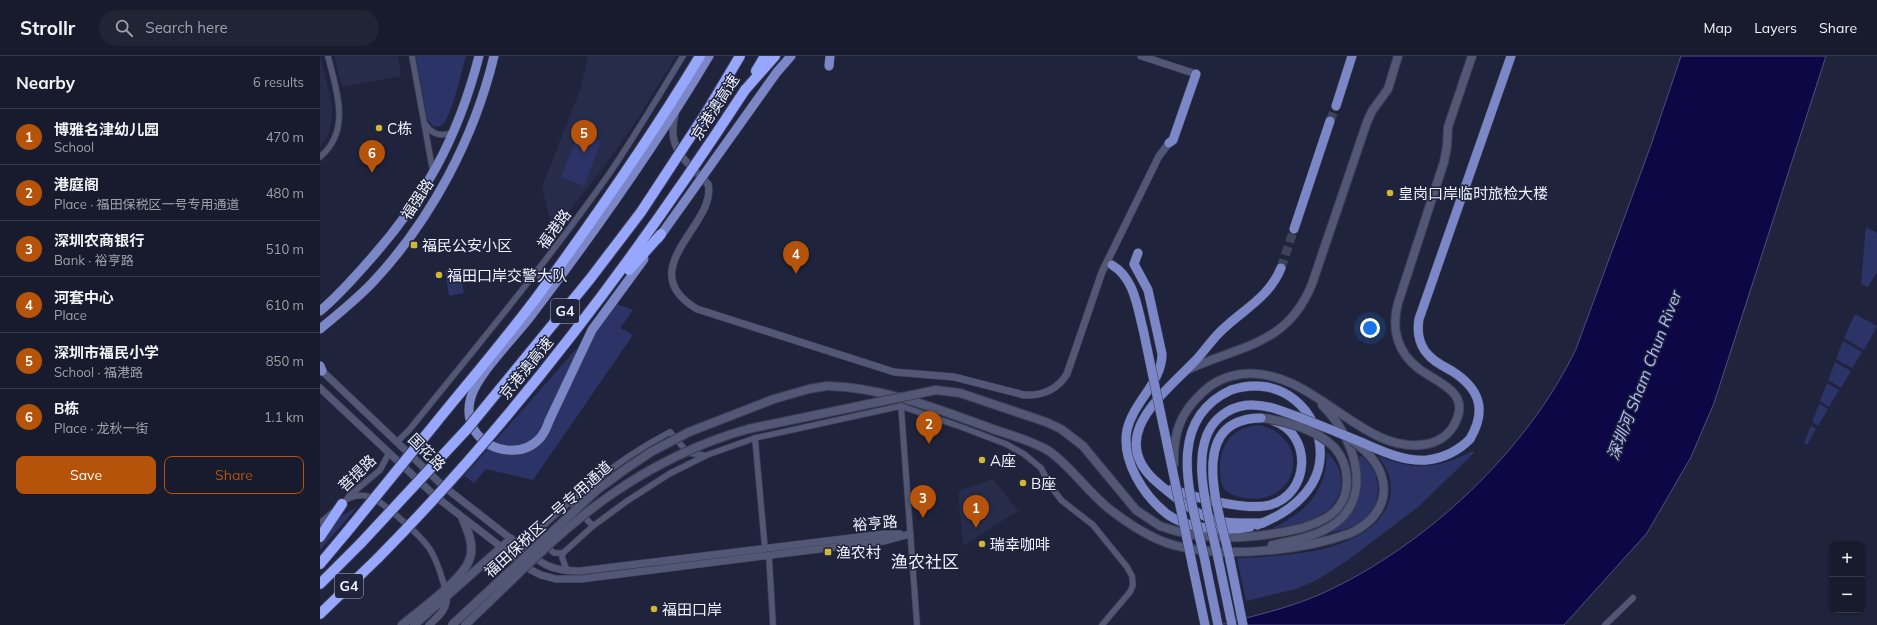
<!DOCTYPE html>
<meta charset="utf-8">
<style>
body{margin:0;font-family:Mulish,"Noto Sans SC",sans-serif;background:#202435;color:#f1f3f6}
.controls{position:absolute;right:12px;bottom:12px;display:grid;overflow:hidden;border-radius:8px;box-shadow:0 1px 3px #0004}
.controls button{width:36px;height:36px;display:grid;place-items:center;padding:0;border:0;border-bottom:1px solid #363949;background:#171b2d;color:#f1f3f6;font:20px sans-serif}
.you{position:absolute;left:1050px;top:272px;width:14px;height:14px;margin:-10px;border:3px solid #fff;border-radius:50%;background:#1a73e8;box-shadow:0 0 0 6px #1a73e833}
.badge{display:grid;place-items:center;width:26px;height:26px;border-radius:50%;background:#b45309;color:#fff;font-size:13px;font-weight:700}
.pin{position:absolute;translate:-50% -33px;filter:drop-shadow(0 1px 2px #0008)}
.pin::after{content:'';position:absolute;top:21px;width:14px;height:12px;background:inherit;clip-path:polygon(0 0,100% 0,50% 100%)}
.list{margin:0;padding:0;list-style:none}
h2{display:flex;justify-content:space-between;align-items:center;height:52px;margin:0;padding:0 16px;font-size:17px}
h2 small{font-size:13px;font-weight:400;color:#9ea1aa}
.list li{display:grid;grid-template-columns:26px 1fr auto;gap:12px;align-items:center;box-sizing:border-box;height:56px;padding:0 16px;border-top:1px solid #363949}
.list b{display:block;font-size:15px;white-space:nowrap}
.list p{margin:0;font-size:13px;white-space:nowrap;color:#9ea1aa}
.list em{font-size:13px;font-style:normal;color:#9ea1aa}
.actions{display:flex;gap:8px;padding:12px 16px}
.actions a{flex:1;padding:9px 0;border:1px solid #b45309;border-radius:8px;text-align:center;font-size:14px;color:#b45309}
.actions .main{background:#b45309;color:#fff}
.icon{flex:none;width:22px;height:22px;fill:none;stroke:currentColor;stroke-width:2;stroke-linecap:round;stroke-linejoin:round}
.map{position:relative;flex:none;width:1557px;height:569px;overflow:hidden}
header{display:flex;align-items:center;gap:24px;box-sizing:border-box;height:56px;padding:0 20px;background:#171b2d;border-bottom:1px solid #363949}
header strong{font-size:19px}
nav{display:flex;gap:22px;margin-inline-start:auto;font-size:14px}
.search{width:280px;height:36px;background:#202435;display:flex;align-items:center;gap:10px;box-sizing:border-box;padding:0 14px;border-radius:22px;color:#9ea1aa;font-size:15px}
main{display:flex}
aside{flex:1;background:#171b2d}
.map>svg:first-child{display:block}
.built{fill:#272c4b}
.green{fill:#2c3367}
.water{fill:#0d0845;stroke:#504e7d}
.lines{fill:none;stroke-linecap:round;stroke-linejoin:round}
.primary-tunnel{stroke:#3e4359;stroke-width:9;stroke-dasharray:9 4.5;stroke-linecap:butt}
.minor-casing{stroke:#3b3e53;stroke-width:7}
.tertiary-casing{stroke:#3b3e53;stroke-width:8}
.secondary-casing{stroke:#3b3e53;stroke-width:10}
.primary-casing{stroke:#3b3e53;stroke-width:10}
.motorway-casing{stroke:#3b3e53;stroke-width:12}
.minor{stroke:#515774;stroke-width:5.5}
.tertiary{stroke:#515774;stroke-width:7}
.secondary{stroke:#515774;stroke-width:8}
.primary{stroke:#7b87c6;stroke-width:9}
.motorway{stroke:#97a7fd;stroke-width:10}
.secondary-bridge-casing{stroke:#3b3e53;stroke-width:10;stroke-linecap:butt}
.primary-bridge-casing{stroke:#3b3e53;stroke-width:10;stroke-linecap:butt}
.motorway-bridge-casing{stroke:#3b3e53;stroke-width:12;stroke-linecap:butt}
.secondary-bridge{stroke:#515774;stroke-width:8}
.primary-bridge{stroke:#7b87c6;stroke-width:9}
.motorway-bridge{stroke:#97a7fd;stroke-width:10}
.poi-dot{fill:#d4b635;stroke:#1f243c;stroke-width:1.5}
.labels{text-anchor:middle;dominant-baseline:central;stroke-width:3;stroke-linejoin:round;paint-order:stroke}
.shield{fill:#1f243c;stroke:#b0b4c4;stroke-width:1}
.shield-label{font-size:14px;font-weight:bold;fill:#eef1ff}
.street-label{font-size:15px;fill:#eef1ff;stroke:#1f243c}
.poi-label{font-size:15px;fill:#eef1ff;stroke:#1f243c;text-anchor:start}
.water-label{font-size:16px;font-style:italic;fill:#b1bdf6;stroke:#1f243c}
.quarter-label{font-size:17px;fill:#eef1ff;stroke:#1f243c}
</style>
<header>
<strong>Strollr</strong>
<div class="search"><svg class="icon" aria-label="search" viewBox="0 0 24 24"><circle cx="10" cy="10" r="6"/><path d="M15 15l6 6"/></svg>Search here</div>
<nav><a>Map</a><a>Layers</a><a>Share</a></nav>
</header>
<main>
<aside>
<h2>Nearby<small>6 results</small></h2>
<ul class="list">
<li><span class="badge">1</span><div><b>博雅名津幼儿园</b><p>School</p></div><em>470 m</em></li>
<li><span class="badge">2</span><div><b>港庭阁</b><p>Place · 福田保税区一号专用通道</p></div><em>480 m</em></li>
<li><span class="badge">3</span><div><b>深圳农商银行</b><p>Bank · 裕亨路</p></div><em>510 m</em></li>
<li><span class="badge">4</span><div><b>河套中心</b><p>Place</p></div><em>610 m</em></li>
<li><span class="badge">5</span><div><b>深圳市福民小学</b><p>School · 福港路</p></div><em>850 m</em></li>
<li><span class="badge">6</span><div><b>B栋</b><p>Place · 龙秋一街</p></div><em>1.1 km</em></li>
</ul>
<div class="actions"><a class="main">Save</a><a>Share</a></div>
</aside>
<div class="map">
<svg width="1557" height="569" viewBox="0 0 1557 569">
<rect width="100%" height="100%" fill="#1f243c"/>
<g class="built">
<polygon points="0,0 12,48 12,64 8,80 0,91"/>
<polygon points="14,0 78,0 81,20 22,31"/>
<polygon points="268,0 356,0 315,67 282,113 233,176 222,131 261,32"/>
<polygon points="673,423 698,455 643,490 638,435"/>
</g>
<g class="green">
<path d="M96,0H146C142,14 132,58 124,67C121,71 117,71 113,70L107,63Z"/>
<polygon points="258,77 281,85 264,130 241,121"/>
<polygon points="1546,171 1557,177 1557,216 1548,231 1541,228"/>
<polygon points="139,211 144,237 129,240 125,214"/>
<polygon points="296,248 313,254 300,272 313,279 213,424 166,413 154,427 144,420"/>
<polygon points="1535,258 1557,270 1544,294 1524,282"/>
<polygon points="1523,285 1542,296 1532,312 1516,303"/>
<polygon points="1515,306 1531,315 1521,332 1508,324"/>
<polygon points="1507,327 1519,334 1509,351 1500,345"/>
<polygon points="1499,348 1508,353 1498,370 1492,366"/>
<path d="M940,369C994,383 978,451 924,442C916,440 907,438 903,431C900,425 900,416 900,410C901,385 916,370 940,369Z"/>
<polygon points="1491,370 1496,373 1487,389 1484,387"/>
<path d="M1153,395L1154,397L1098,451L1028,504L997,524L976,533L926,545L917,502C962,500 1052,498 1069,445C1074,428 1069,414 1058,400C1095,415 1117,413 1153,395Z"/>
<path d="M1007,396C1016,405 1022,415 1021,429C1018,462 977,469 951,473C986,456 1006,437 1007,396Z"/>
<path d="M1042,400C1062,416 1064,448 1043,465C1032,472 1020,475 1008,477C1039,459 1046,436 1038,401Z"/>
<polygon points="38,450 0,494 0,474"/>
</g>
<path class="water" d="M1361,0H1506L1394,347L1371,401L1327,477L1244,569H899C933,560 970,552 1003,537C1106,490 1207,395 1256,293L1331,89Z"/>
<g class="lines">
<g class="primary-tunnel">
<polyline points="1010,65 1016,50"/>
<polyline points="961,212 974,173"/>
</g>
<g class="minor-casing">
<g id="minor">
<polyline points="92,0 113,116"/>
<path d="M105,68C112,79 123,81 134,76"/>
<path d="M0,101C32,74 16,34 8,0"/>
<polyline points="216,218 225,223 226,228"/>
<polyline points="581,350 597,569"/>
<polyline points="435,382 445,493"/>
<path d="M78,385L90,373C158,289 227,206 289,118C315,80 339,39 363,0"/>
<polyline points="29,440 60,414 69,397"/>
<path d="M27,443C35,439 42,438 51,441C63,446 101,480 109,492C117,503 121,519 125,532"/>
<polyline points="249,445 273,470"/>
<polyline points="0,467 13,456"/>
<polyline points="214,479 234,497 243,497"/>
<path d="M193,499C242,451 290,407 350,376L368,397L383,399"/>
<polyline points="449,501 453,568"/>
<polyline points="247,515 242,501 243,497 273,470 307,445 349,418 387,399 435,382 581,350 644,372 686,388 704,398 721,412 730,429 741,444 773,469 807,511 812,520 813,529 810,536 782,569"/>
<polyline points="1285,569 1313,542"/>
</g>
</g>
<g class="tertiary-casing">
<g id="tertiary">
<polyline points="821,0 876,18"/>
<path d="M355,59C346,94 367,106 388,128C398,168 310,213 377,253L574,316L634,321L704,339C723,340 737,334 747,318L782,216L839,100L849,87"/>
<polyline points="0,313 122,429 195,486"/>
<polyline points="0,332 115,440 211,514 221,519 236,523 261,523 564,485 590,478"/>
<path d="M182,491H202C222,509 232,515 260,515L564,478H580"/>
<path d="M109,569C120,559 129,552 126,536"/>
</g>
</g>
<g class="secondary-casing">
<g id="secondary">
<path d="M867,314C920,289 967,290 992,228L1047,66L1052,55L1068,33L1078,0"/>
<path d="M507,330C563,331 618,353 670,372C689,379 711,384 729,395C753,412 769,438 792,455C809,468 827,480 847,487C897,504 982,495 1031,477"/>
<path d="M854,408C853,378 860,357 882,337C893,326 906,320 922,318C993,310 1042,401 1107,388C1119,386 1130,378 1135,367C1152,335 1115,326 1098,312C1077,296 1071,272 1078,247L1124,106L1127,90L1128,71L1152,0"/>
<path d="M840,470C886,487 936,483 982,472"/>
<path d="M952,489C973,485 1000,480 1017,466C1055,435 1031,377 1002,349"/>
<path d="M82,569C100,554 144,523 150,502C154,489 148,475 143,463"/>
<polyline points="94,569 191,483"/>
</g>
</g>
<g class="primary-casing">
<g id="primary">
<polyline points="509,10 510,0"/>
<polyline points="457,16 471,0"/>
<polyline points="1016,50 1032,0"/>
<polyline points="849,87 853,84 876,18"/>
<polyline points="974,173 1010,65"/>
<path d="M818,197L814,208L828,234L842,298C842,327 813,346 807,374C801,405 824,440 847,458C867,473 906,476 930,471"/>
<path d="M792,209C814,222 817,250 823,273"/>
<path d="M0,255C17,241 32,224 47,207C104,144 138,82 159,0"/>
<path d="M0,273C18,258 37,243 53,226C111,164 154,83 174,0"/>
<polyline points="0,310 2,315"/>
<path d="M911,334C923,330 935,329 947,331C990,339 1014,391 992,428C979,449 959,461 937,469"/>
<path d="M229,365C227,371 224,377 221,381C204,401 172,397 157,378C149,368 147,354 151,341C158,317 197,279 213,257C276,174 336,89 389,0"/>
<path d="M1150,383C1167,354 1160,333 1132,315C1123,310 1112,305 1105,295C1098,285 1097,275 1099,263L1191,0"/>
<path d="M852,433C874,442 928,455 950,449C990,438 993,379 954,365"/>
<path d="M943,467C927,467 909,468 894,464C873,457 856,442 839,428C784,383 841,340 874,306C883,297 890,286 900,276C922,254 949,242 961,212"/>
<polyline points="909,499 923,569"/>
<polyline points="898,502 912,569"/>
<polyline points="885,505 898,569"/>
<polyline points="872,507 885,569"/>
</g>
</g>
<g class="motorway-casing">
<g id="motorway">
<polyline points="436,15 445,0"/>
<polyline points="425,34 455,0"/>
<path d="M114,369C148,327 184,285 217,241C274,163 330,83 380,0"/>
<polyline points="0,481 22,448"/>
<polyline points="0,508 26,477"/>
<polyline points="0,528 41,487"/>
<polyline points="0,558 58,502"/>
</g>
</g>
<use href="#minor" class="minor"/>
<use href="#tertiary" class="tertiary"/>
<use href="#secondary" class="secondary"/>
<use href="#primary" class="primary"/>
<use href="#motorway" class="motorway"/>
<g class="secondary-bridge-casing">
<g id="secondary-bridge">
<path d="M941,362C964,364 997,374 1014,391C1030,409 1032,438 1015,455C1006,464 994,468 982,472"/>
<path d="M1031,477C1077,455 1072,410 1032,385"/>
<polyline points="132,569 277,434 307,412 331,396 369,376 454,343 489,333 507,330"/>
<path d="M145,569C192,525 238,475 292,438C332,410 381,386 428,373L616,334L640,337L726,366L741,373L763,390L816,454L840,470"/>
</g>
</g>
<g class="primary-bridge-casing">
<g id="primary-bridge">
<polyline points="338,183 457,16"/>
<polyline points="823,273 872,507"/>
<polyline points="229,365 272,274 324,203"/>
<path d="M909,499C899,455 865,363 941,362"/>
<path d="M898,502C890,463 864,389 901,360C917,347 934,347 953,352C981,361 1009,373 1036,384C1058,393 1082,406 1107,404C1124,402 1138,395 1150,383"/>
<path d="M885,505C873,447 841,366 911,334"/>
</g>
</g>
<g class="motorway-bridge-casing">
<g id="motorway-bridge">
<polyline points="309,214 341,178"/>
<polyline points="26,477 114,369"/>
<polyline points="41,487 148,372 270,223 321,156 386,57 420,0"/>
<path d="M58,502C198,360 316,201 425,34"/>
</g>
</g>
<use href="#secondary-bridge" class="secondary-bridge"/>
<use href="#primary-bridge" class="primary-bridge"/>
<use href="#motorway-bridge" class="motorway-bridge"/>
</g>
<g class="poi-dot">
<circle cx="59" cy="72" r="4"/>
<circle cx="1070" cy="137" r="4"/>
<rect x="90" y="185" width="8" height="8" rx="2"/>
<circle cx="119" cy="219" r="4"/>
<circle cx="662" cy="404" r="4"/>
<circle cx="703" cy="427" r="4"/>
<circle cx="662" cy="488" r="4"/>
<rect x="504" y="492" width="8" height="8" rx="2"/>
<circle cx="334" cy="553" r="4"/>
</g>
<g class="labels">
<g class="shield">
<rect x="231" y="243" width="28" height="24" rx="3"/>
<rect x="15" y="518" width="28" height="24" rx="3"/>
</g>
<g class="shield-label">
<text x="245" y="255">G4</text>
<text x="29" y="530">G4</text>
</g>
<g class="street-label">
<text transform="translate(395 51) rotate(-57)">京港澳高速</text>
<text transform="translate(97 143) rotate(-57)">福强路</text>
<text transform="translate(234 173) rotate(-54)">福港路</text>
<text transform="translate(206 312) rotate(-51)">京港澳高速</text>
<text transform="translate(107 396) rotate(45)">国花路</text>
<text transform="translate(37 417) rotate(-44)">菩提路</text>
<text transform="translate(228 463) rotate(-42)">福田保税区一号专用通道</text>
<text transform="translate(555 467) rotate(-5)">裕亨路</text>
</g>
<g class="poi-label">
<text x="67" y="72">C栋</text>
<text x="1078" y="137">皇岗口岸临时旅检大楼</text>
<text x="102" y="189">福民公安小区</text>
<text x="127" y="219">福田口岸交警大队</text>
<text x="670" y="404">A座</text>
<text x="711" y="427">B座</text>
<text x="670" y="488">瑞幸咖啡</text>
<text x="516" y="496">渔农村</text>
<text x="342" y="553">福田口岸</text>
</g>
<g class="water-label">
<text transform="translate(1324 319) rotate(-69)">深圳河 Sham Chun River</text>
</g>
<g class="quarter-label">
<text x="605" y="505">渔农社区</text>
</g>
</g>
</svg>
<div class="controls">
<button>+</button>
<button>−</button>
</div>
<div class="you"></div>
<div class="pin badge" style="left:656px;top:472px">1</div>
<div class="pin badge" style="left:609px;top:388px">2</div>
<div class="pin badge" style="left:603px;top:462px">3</div>
<div class="pin badge" style="left:476px;top:218px">4</div>
<div class="pin badge" style="left:264px;top:97px">5</div>
<div class="pin badge" style="left:52px;top:117px">6</div>
</div>
</main>
